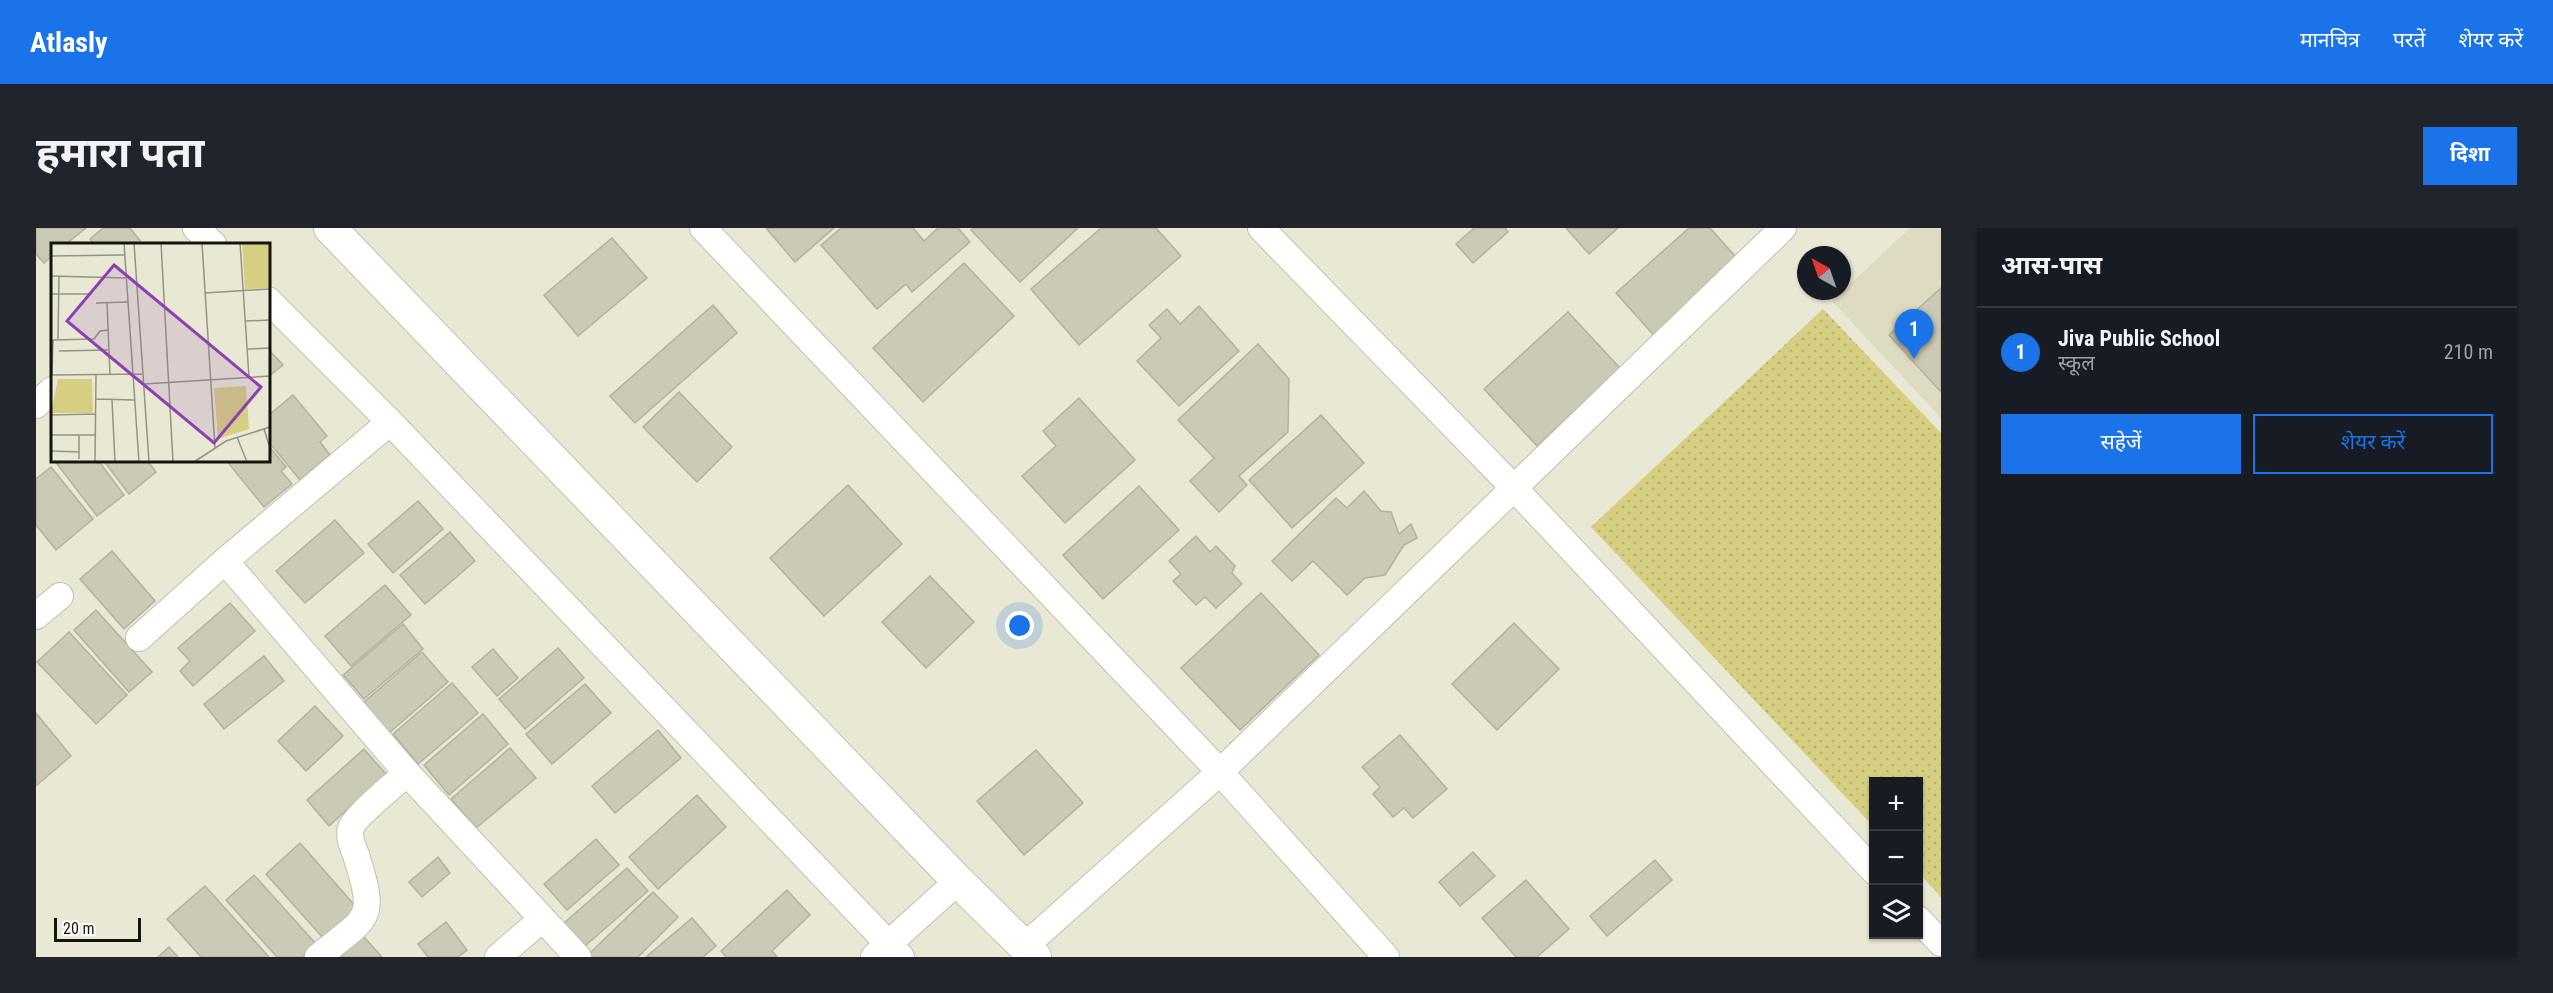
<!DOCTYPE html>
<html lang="hi">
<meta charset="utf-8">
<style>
body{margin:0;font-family:"Roboto Condensed","Noto Sans Devanagari",sans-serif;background:#20242c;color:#f1f3f6}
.controls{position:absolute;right:18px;bottom:18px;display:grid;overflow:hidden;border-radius:0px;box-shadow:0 2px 4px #0004}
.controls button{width:54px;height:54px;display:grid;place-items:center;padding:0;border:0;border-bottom:2px solid #363941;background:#171b24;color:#f1f3f6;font:30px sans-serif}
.compass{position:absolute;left:1761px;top:18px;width:54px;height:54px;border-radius:50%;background:#171b24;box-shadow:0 2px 4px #0004;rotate:320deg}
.scale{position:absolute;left:18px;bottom:15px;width:87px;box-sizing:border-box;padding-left:6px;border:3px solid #15150e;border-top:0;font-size:16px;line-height:21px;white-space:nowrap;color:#15150e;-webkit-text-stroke:4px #fff;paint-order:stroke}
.you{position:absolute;left:984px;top:398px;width:21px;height:21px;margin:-15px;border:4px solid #fff;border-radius:50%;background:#1a73e8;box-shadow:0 0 0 9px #1a73e833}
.badge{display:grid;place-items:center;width:39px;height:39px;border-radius:50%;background:#1a73e8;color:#fff;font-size:20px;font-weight:700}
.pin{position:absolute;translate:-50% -50px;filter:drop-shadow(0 2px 3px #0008)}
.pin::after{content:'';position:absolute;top:32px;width:21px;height:18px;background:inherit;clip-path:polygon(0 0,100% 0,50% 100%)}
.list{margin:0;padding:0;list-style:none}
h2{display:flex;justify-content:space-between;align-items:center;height:78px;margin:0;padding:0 24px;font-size:26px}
h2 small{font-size:20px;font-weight:400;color:#9ea1a6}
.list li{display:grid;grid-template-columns:39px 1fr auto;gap:18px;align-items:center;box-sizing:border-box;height:90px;padding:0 24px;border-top:2px solid #363941}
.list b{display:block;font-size:22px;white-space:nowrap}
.list p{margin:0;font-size:20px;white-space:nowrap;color:#9ea1a6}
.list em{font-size:20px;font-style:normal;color:#9ea1a6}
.actions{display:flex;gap:12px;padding:18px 24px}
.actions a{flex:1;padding:14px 0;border:2px solid #1a73e8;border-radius:0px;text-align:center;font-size:21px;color:#1a73e8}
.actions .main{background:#1a73e8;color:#fff}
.icon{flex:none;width:33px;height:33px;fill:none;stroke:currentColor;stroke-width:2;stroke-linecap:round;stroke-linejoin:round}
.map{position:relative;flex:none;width:1905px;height:729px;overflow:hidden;border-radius:0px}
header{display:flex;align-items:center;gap:36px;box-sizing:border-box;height:84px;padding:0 30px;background:#1a73e8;color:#fff}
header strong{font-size:28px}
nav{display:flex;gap:33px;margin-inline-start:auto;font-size:21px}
.intro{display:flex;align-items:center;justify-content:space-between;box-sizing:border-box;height:144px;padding:0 36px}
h1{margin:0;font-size:42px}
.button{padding:15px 27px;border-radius:0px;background:#1a73e8;color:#fff;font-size:21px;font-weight:700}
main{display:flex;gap:36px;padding:0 36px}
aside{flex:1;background:#171b24;border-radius:0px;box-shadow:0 2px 4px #0004}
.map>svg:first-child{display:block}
.built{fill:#dedbc0}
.park{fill:url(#park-dots)}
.building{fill:#cbcab6;stroke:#b3b29f;stroke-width:1.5}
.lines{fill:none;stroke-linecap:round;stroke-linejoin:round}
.minor-casing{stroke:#c2c0ad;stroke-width:28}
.tertiary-casing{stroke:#c2c0ad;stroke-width:34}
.minor{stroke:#fff;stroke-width:26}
.tertiary{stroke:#fff;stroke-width:32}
.inset-road{fill:none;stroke:#949485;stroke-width:1.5}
.view{fill:#8d40b1;fill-opacity:0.15;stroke:#8d40b1;stroke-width:3}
.inset-edge{fill:none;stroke:#15150e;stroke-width:3}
</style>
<header>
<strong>Atlasly</strong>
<nav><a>मानचित्र</a><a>परतें</a><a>शेयर करें</a></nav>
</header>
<div class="intro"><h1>हमारा पता</h1><a class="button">दिशा</a></div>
<main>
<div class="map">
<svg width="1905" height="729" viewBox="0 0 1905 729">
<defs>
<pattern id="park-dots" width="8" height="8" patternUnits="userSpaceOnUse" patternTransform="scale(1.5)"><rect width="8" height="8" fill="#d6cf81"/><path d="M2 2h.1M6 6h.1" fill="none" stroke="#b7b16e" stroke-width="1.8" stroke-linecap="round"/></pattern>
</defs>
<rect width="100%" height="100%" fill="#e9e8d4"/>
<polygon class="built" points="1874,0 1905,0 1905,190 1796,73"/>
<polygon class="park" points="1787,81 1905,205 1905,669 1883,645 1882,554 1838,554 1837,598 1555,299"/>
<g class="building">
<polygon points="0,0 50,0 30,16 16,16 16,28 8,35 0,26"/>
<polygon points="67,0 94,0 107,16 58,16 54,11"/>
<polygon points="730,0 798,0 759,34"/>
<polygon points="805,0 877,0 888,13 902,0 922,0 934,14 876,64 870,56 841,81 785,17"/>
<polygon points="937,0 1042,0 984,54 935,2"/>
<polygon points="1065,0 1120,0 1145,28 1043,117 995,61"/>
<polygon points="1438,0 1469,0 1472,4 1437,35 1420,16"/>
<polygon points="1530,0 1582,0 1553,26"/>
<polygon points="1653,0 1674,0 1707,37 1622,112 1580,65"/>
<polygon points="576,10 611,50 542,108 508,67"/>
<polygon points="928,35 978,88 887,174 837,120"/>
<polygon points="1905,60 1905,164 1853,107"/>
<polygon points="677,77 701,105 599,195 574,168"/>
<polygon points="1163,78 1203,123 1143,178 1101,133 1125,110 1113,97 1131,81 1144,96"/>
<polygon points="1532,84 1584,140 1501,218 1448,161"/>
<polygon points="1222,116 1253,151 1252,204 1203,248 1211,257 1183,284 1154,253 1178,230 1142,192"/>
<polygon points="232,121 247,137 232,149"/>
<polygon points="643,164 696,219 661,254 607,199"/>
<polygon points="257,167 291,208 284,214 294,227 264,252 232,213 232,185 234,186"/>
<polygon points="1043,170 1099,232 1029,295 986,248 1020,218 1007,203"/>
<polygon points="1285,187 1328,235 1256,300 1213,252"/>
<polygon points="232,217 250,239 245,243 256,256 228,279 190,232 232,232"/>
<polygon points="18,232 62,232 88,267 61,288"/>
<polygon points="67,232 111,232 120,244 93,266"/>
<polygon points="15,239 57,291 20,322 0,297 0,251"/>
<polygon points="812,257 866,316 788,388 734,330"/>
<polygon points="1103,258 1143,302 1067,371 1027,327"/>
<polygon points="1328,263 1345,283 1355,284 1363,306 1375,296 1381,310 1368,317 1349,347 1329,350 1311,367 1277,333 1256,353 1236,333 1300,270 1311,280"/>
<polygon points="382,273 407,301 357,345 332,316"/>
<polygon points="299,292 328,325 269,375 240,343"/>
<polygon points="414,304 439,333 389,376 364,347"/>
<polygon points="1160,308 1174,324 1180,318 1199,338 1196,345 1206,356 1180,380 1169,369 1160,377 1137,353 1145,346 1133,333"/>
<polygon points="76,323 119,373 88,401 44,351"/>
<polygon points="894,348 938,394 890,440 846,394"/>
<polygon points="349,357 375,387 315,438 289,408"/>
<polygon points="1225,365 1283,427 1204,502 1145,440"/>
<polygon points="194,375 219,403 157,458 144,443 154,433 142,420"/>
<polygon points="60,382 116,444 93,464 38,402"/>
<polygon points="1478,395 1523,441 1461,502 1416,456"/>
<polygon points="367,396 387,421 328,471 307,447"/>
<polygon points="33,404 91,467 60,496 1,434"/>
<polygon points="522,420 548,450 489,501 463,471"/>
<polygon points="457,421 482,450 461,468 436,439"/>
<polygon points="386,424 412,454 353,505 327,475"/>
<polygon points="228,428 248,453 188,501 168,476"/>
<polygon points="416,455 442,485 382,536 357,506"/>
<polygon points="549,456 575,485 516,536 490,506"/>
<polygon points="279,478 307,508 270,543 242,513"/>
<polygon points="0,485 35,528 1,557 0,556"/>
<polygon points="447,486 472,516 413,567 388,537"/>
<polygon points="622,502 645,530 579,585 556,558"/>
<polygon points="1364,507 1411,561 1377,590 1368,580 1357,589 1337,566 1344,559 1326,539"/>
<polygon points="474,520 500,550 440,600 415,571"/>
<polygon points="328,521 350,546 293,598 271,572"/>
<polygon points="1000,522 1047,575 988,627 941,573"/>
<polygon points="661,567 690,599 622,661 593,629"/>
<polygon points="560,611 583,637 531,682 508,656"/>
<polygon points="264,615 321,680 287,710 230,646"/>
<polygon points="1437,624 1459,648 1424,678 1403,654"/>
<polygon points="402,629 414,645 386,669 373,654"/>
<polygon points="1619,632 1636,652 1571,708 1554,688"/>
<polygon points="591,640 612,663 549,718 528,695"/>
<polygon points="218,647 280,716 266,729 241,729 190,672"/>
<polygon points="1490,652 1533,701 1501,729 1480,729 1446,690"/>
<polygon points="169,658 233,729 165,729 131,691"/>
<polygon points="751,662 774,687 736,723 741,729 690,729 685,723"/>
<polygon points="617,664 642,689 602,729 556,729 553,726"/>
<polygon points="656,690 680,718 667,729 610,729"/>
<polygon points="410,694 431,722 422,729 392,729 382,716"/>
<polygon points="327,708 346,729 304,729"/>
<polygon points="133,719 142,729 122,729"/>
</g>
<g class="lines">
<g class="minor-casing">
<g id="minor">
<polyline points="160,0 177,16"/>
<polyline points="667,0 1184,544 1350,729"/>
<polyline points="1225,0 1478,260 1838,643"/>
<polyline points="232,72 354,194 865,729"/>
<polyline points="0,177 16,162"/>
<polyline points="189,333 371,545 542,729"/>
<polyline points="0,388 24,368"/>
<polyline points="103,410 189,333 354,194"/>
<polyline points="1882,691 1905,715"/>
<polyline points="989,718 1184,544 1747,0"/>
<path d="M282,729C333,687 341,694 320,627C317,619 312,609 315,600C318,589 360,555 371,545"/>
<polyline points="462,729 505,692"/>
<polyline points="838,729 922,653"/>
</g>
</g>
<g class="tertiary-casing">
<polyline id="tertiary" points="294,0 922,653 999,729"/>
</g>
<use href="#minor" class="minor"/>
<use href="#tertiary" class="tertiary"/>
</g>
<g transform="translate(15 15)">
<rect width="219" height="219" fill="#e9e8d4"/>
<path d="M191,0H219V45L194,46ZM7,136H41L42,170H0ZM195,143L198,186L167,196L163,145Z" fill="#d6cf81"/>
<path class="inset-road" d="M73,0L88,219M83,0L98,219M110,0L122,219M151,0L164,205M189,0L198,134M0,13L73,12M0,33L75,35M154,50L219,46M0,51H41M56,59L59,132M45,60L78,59M194,78L219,77M7,96L8,33M197,106L219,105M8,108L57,107M1,132L2,97L43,96L49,88L57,87M1,132L92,131M93,141L219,133M45,156L84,157M61,157L64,219M0,172L45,171M213,186L219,205M0,192H45M28,193V216M186,194L196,219M0,208L28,209M44,219L45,132M143,219L175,198L219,184"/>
<path class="view" d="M63,22L210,144L163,200L16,78Z"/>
<rect width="219" height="219" class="inset-edge"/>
</g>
</svg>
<div class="controls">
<button>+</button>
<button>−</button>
<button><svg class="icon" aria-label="layers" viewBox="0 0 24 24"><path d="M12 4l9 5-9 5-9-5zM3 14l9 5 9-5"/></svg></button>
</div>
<svg class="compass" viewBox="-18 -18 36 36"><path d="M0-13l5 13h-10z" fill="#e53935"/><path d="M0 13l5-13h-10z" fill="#9ea1a6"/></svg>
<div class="scale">20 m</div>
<div class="you"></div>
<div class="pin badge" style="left:1878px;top:131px">1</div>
</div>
<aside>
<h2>आस-पास<small></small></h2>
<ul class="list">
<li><span class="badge">1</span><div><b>Jiva Public School</b><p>स्कूल</p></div><em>210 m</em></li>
</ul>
<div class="actions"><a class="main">सहेजें</a><a>शेयर करें</a></div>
</aside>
</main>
